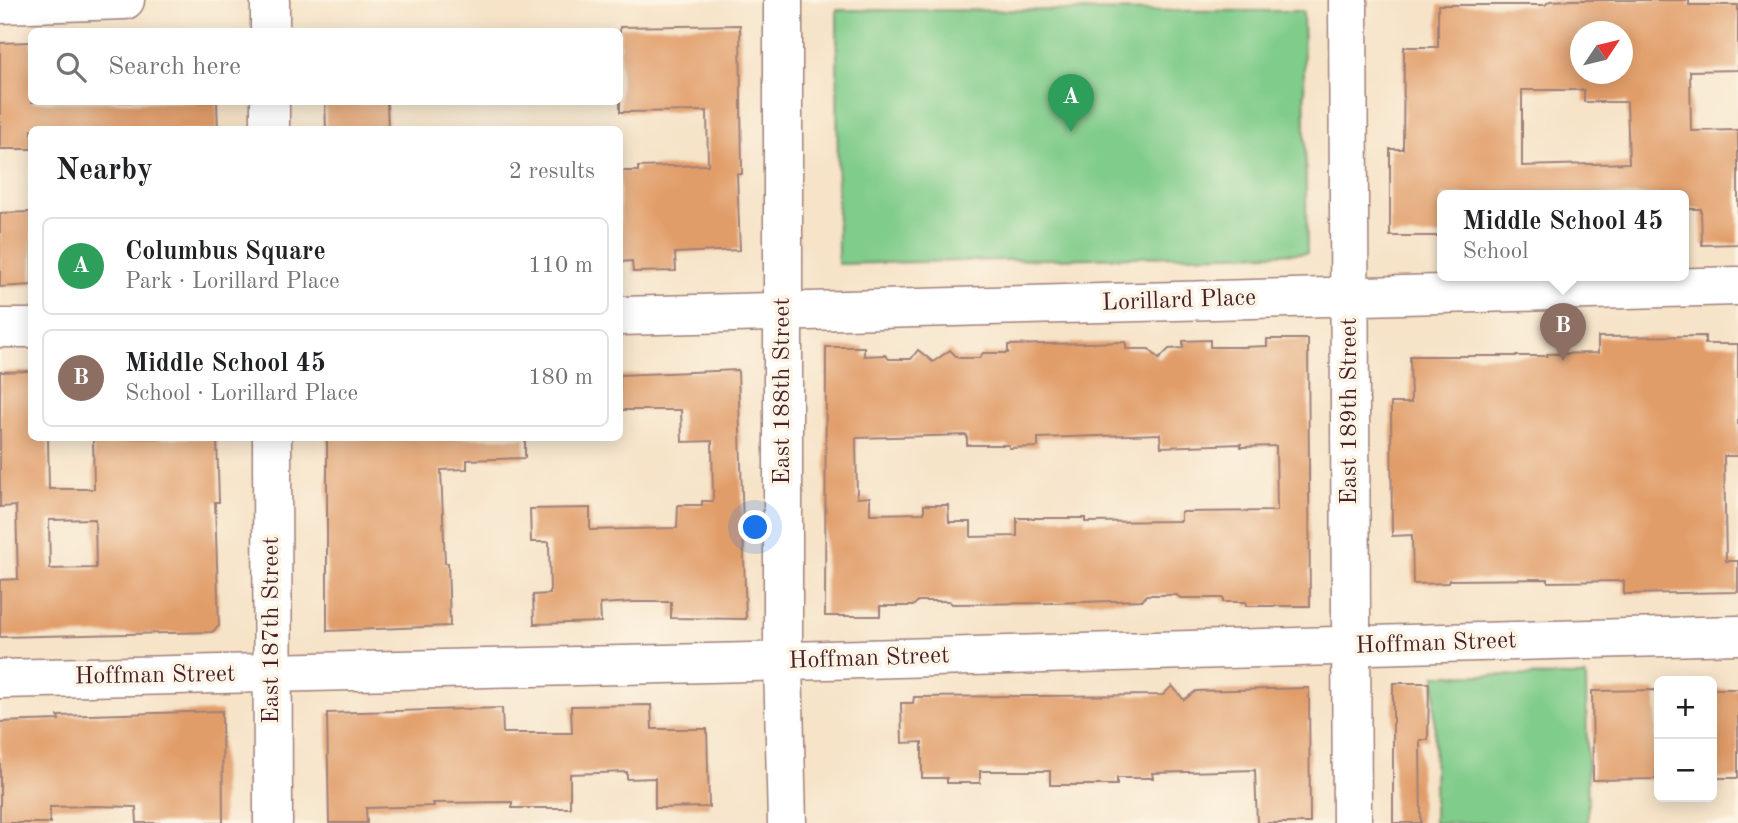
<!DOCTYPE html>
<meta charset="utf-8">
<style>
body{margin:0;font-family:"Old Standard TT",serif;background:#f6f6f6;color:#202124}
.controls{position:absolute;right:21px;bottom:21px;display:grid;overflow:hidden;border-radius:10px;box-shadow:0 4px 18px #0003}
.controls button{width:63px;height:63px;display:grid;place-items:center;padding:0;border:0;border-bottom:2px solid #e0e0e0;background:#fff;color:#202124;font:35px sans-serif}
.compass{position:absolute;left:1570px;top:21px;width:63px;height:63px;border-radius:50%;background:#fff;box-shadow:0 4px 18px #0003;rotate:55deg}
.you{position:absolute;left:756px;top:528px;width:24px;height:24px;margin:-18px;border:5px solid #fff;border-radius:50%;background:#1a73e8;box-shadow:0 0 0 10px #1a73e833}
.badge{display:grid;place-items:center;width:46px;height:46px;border-radius:50%;background:#0f766e;color:#fff;font-size:23px;font-weight:700}
.pin{position:absolute;translate:-50% -58px;filter:drop-shadow(0 2px 4px #0008)}
.pin::after{content:'';position:absolute;top:37px;width:24px;height:21px;background:inherit;clip-path:polygon(0 0,100% 0,50% 100%)}
.popup{position:absolute;left:1437px;top:190px;width:252px;height:91px;box-sizing:border-box;display:grid;place-content:center;border-radius:10px;background:#fff;filter:drop-shadow(0 2px 5px #0005);font-size:23px;white-space:nowrap;color:#757577}
.popup b{font-size:26px;color:#202124}
.popup::after{content:'';position:absolute;left:50%;top:100%;margin-left:-14px;border:14px solid transparent;border-top-color:#fff}
.list{margin:0;padding:0;list-style:none}
h2{display:flex;justify-content:space-between;align-items:center;height:91px;margin:0;padding:0 28px;font-size:30px}
h2 small{font-size:23px;font-weight:400;color:#757577}
.list li{display:grid;grid-template-columns:46px 1fr auto;gap:21px;align-items:center;box-sizing:border-box;height:98px;margin:0 14px 14px;padding:0 14px;border:2px solid #e0e0e0;border-radius:10px}
.list b{display:block;font-size:26px;white-space:nowrap}
.list p{margin:0;font-size:23px;white-space:nowrap;color:#757577}
.list em{font-size:23px;font-style:normal;color:#757577}
.icon{flex:none;width:38px;height:38px;fill:none;stroke:currentColor;stroke-width:2;stroke-linecap:round;stroke-linejoin:round}
.map{position:relative;flex:none;width:1738px;height:823px;overflow:hidden}
.search{position:absolute;background:#fff;box-shadow:0 4px 18px #0003;left:28px;top:28px;width:595px;height:77px;display:flex;align-items:center;gap:18px;box-sizing:border-box;padding:0 24px;border-radius:10px;color:#757577;font-size:26px}
.panel{position:absolute;background:#fff;box-shadow:0 4px 18px #0003;left:28px;top:126px;width:595px;height:315px;border-radius:10px}
.map>svg:first-child{display:block}
.green{fill:#80cc8a;stroke:#65765a;stroke-width:2}
.building{fill:#e19d69;fill-rule:evenodd}
.lines{fill:none;stroke-linecap:round;stroke-linejoin:round}
.minor-casing{stroke:#a0817a;stroke-width:41}
.minor{stroke:#fff;stroke-width:38}
.labels{text-anchor:middle;dominant-baseline:central;stroke-width:7;stroke-linejoin:round;paint-order:stroke}
.street-label{font-size:24px;fill:#4a1f2b;stroke:#fcf5e5}
</style>
<div class="map">
<svg width="1738" height="823" viewBox="0 0 1738 823">
<rect width="100%" height="100%" fill="#fcf5e5"/>
<filter id="ink" filterUnits="userSpaceOnUse"><feTurbulence type="fractalNoise" baseFrequency=".0143" numOctaves="2"/><feDisplacementMap in="SourceGraphic" scale="14" xChannelSelector="R" yChannelSelector="G"/><feConvolveMatrix kernelMatrix="1 2 1 2 8 2 1 2 1" color-interpolation-filters="sRGB"/></filter>
<filter id="wash" filterUnits="userSpaceOnUse"><feTurbulence type="fractalNoise" baseFrequency=".00686" numOctaves="4" result="noise"/><feDisplacementMap in="SourceGraphic" scale="28" xChannelSelector="R" yChannelSelector="G"/><feGaussianBlur stdDeviation="1.57" result="paint"/><feColorMatrix in="noise" values="0 0 0 0 0 0 0 0 0 0 0 0 0 0 0 0 0 1.4 0 .05"/><feComposite in="paint" operator="in"/></filter>
<g filter="url(#wash)">
<rect width="100%" height="100%" fill="#f6e3c8"/>
<g class="green">
<polygon points="837,10 1303,11 1307,253 838,264"/>
<polygon points="1435,675 1586,676 1588,823 1434,823"/>
</g>
<g id="blocks">
<g class="building">
<path d="M1573,0H1689V5H1738V70L1690,71L1691,131L1738,130V244L1702,245L1701,209H1684V195H1442V236H1390V149H1403L1404,47H1438V5H1545L1550,1ZM1580,32H1622V74H1580ZM1522,90H1584V102H1627L1629,163L1522,166Z"/>
<polygon points="740,25 742,174 737,174 740,250 675,253 676,271 633,272 632,261 620,262 620,171 638,171 638,167 708,165 707,111 620,112 620,27"/>
<polygon points="32,42 32,102 217,102 218,130 32,130 32,149 0,149 0,43"/>
<polygon points="325,102 387,102 388,130 326,130"/>
<polygon points="32,212 32,285 0,287 0,213"/>
<polygon points="1705,336 1705,344 1738,344 1738,456 1724,456 1726,561 1738,561 1738,592 1624,594 1624,581 1548,582 1548,579 1449,580 1449,583 1413,584 1412,535 1392,536 1391,403 1411,403 1410,356 1547,356 1547,354 1598,353 1598,337"/>
<path d="M1267,339H1308L1310,606H1246V602H1223V598H1180L1177,595H1146L1143,600L1051,603L952,604L949,601H918L913,606H880V616H825L826,347H864V356L885,355L889,359H911L918,350L933,362L950,350L958,358H979L983,353H1008V345L1126,342V349H1149L1159,359L1169,349L1183,348V341L1210,340V347H1243L1267,346ZM1160,434L1161,447L1241,444V447L1276,446L1277,511L1181,512V521L1085,522V518H1017V536L971,537V522H949L948,505H924V513L870,514V497L857,498L856,438L967,435V445H1009V448L1038,447V438Z"/>
<polygon points="738,370 746,619 671,618 671,602 634,602 600,604 601,622 534,624 533,595 550,594 549,542 531,542 530,509 590,508 590,530 677,528 678,505 702,505 702,501 713,501 712,441 682,442 681,410 620,410 620,375"/>
<path d="M32,371V438H48L49,489H94L93,438H217L219,502H215L219,626L212,632L0,637V580L18,579L16,506L0,507V372ZM95,519L96,568L50,569L49,520Z"/>
<polygon points="327,438 525,438 525,458 467,460 467,469 441,470 445,563 448,563 450,626 327,631"/>
<polygon points="1393,683 1429,683 1428,740 1420,740 1421,823 1393,823"/>
<polygon points="1172,686 1184,700 1196,691 1309,688 1310,823 1257,823 1255,770 1152,773 1153,778 1117,778 1117,785 1050,785 1050,771 980,771 980,783 947,783 947,778 922,778 922,742 902,743 901,703 913,703 914,697 1163,695"/>
<rect x="1712" y="689" width="26" height="89"/>
<polygon points="1656,690 1656,779 1593,780 1592,691"/>
<polygon points="651,705 652,729 707,729 709,807 655,808 655,778 627,779 627,772 570,774 570,808 512,808 512,802 433,803 434,806 366,808 367,823 329,823 327,713 502,708 503,733 572,733 571,706"/>
<polygon points="222,711 223,823 137,823 136,807 95,806 50,807 50,823 0,823 0,722 59,720 58,716"/>
</g>
</g>
</g>
<g filter="url(#ink)">
<use href="#blocks" fill-opacity="0" stroke="#a0817a" stroke-width="2"/>
<g class="lines">
<g class="minor-casing">
<g id="minor">
<polyline points="270,0 270,32"/>
<polyline points="783,0 783,661 787,823"/>
<polyline points="1348,0 1352,823"/>
<polyline points="0,4 125,0"/>
<polyline points="270,102 270,130"/>
<polyline points="620,316 1738,286"/>
<polyline points="0,328 32,328"/>
<polyline points="272,438 273,823"/>
<polyline points="0,679 752,662 1738,635"/>
</g>
</g>
<use href="#minor" class="minor"/>
</g>
</g>
<g class="labels">
<g class="street-label">
<text transform="translate(1179 301) rotate(-2)">Lorillard Place</text>
<text transform="translate(783 391) rotate(-90)">East 188th Street</text>
<text transform="translate(1350 411) rotate(-90)">East 189th Street</text>
<text transform="translate(272 630) rotate(-90)">East 187th Street</text>
<text transform="translate(1436 644) rotate(-2)">Hoffman Street</text>
<text transform="translate(869 659) rotate(-2)">Hoffman Street</text>
<text transform="translate(155 676) rotate(-1)">Hoffman Street</text>
</g>
</g>
</svg>
<div class="controls">
<button>+</button>
<button>−</button>
</div>
<svg class="compass" viewBox="-18 -18 36 36"><path d="M0-13l5 13h-10z" fill="#e53935"/><path d="M0 13l5-13h-10z" fill="#757577"/></svg>
<div class="you"></div>
<div class="pin badge" style="left:1071px;top:132px;background:#2e9e5b">A</div>
<div class="pin badge" style="left:1563px;top:361px;background:#8d6e63">B</div>
<div class="popup"><b>Middle School 45</b>School</div>
<div class="search"><svg class="icon" aria-label="search" viewBox="0 0 24 24"><circle cx="10" cy="10" r="6"/><path d="M15 15l6 6"/></svg>Search here</div>
<section class="panel">
<h2>Nearby<small>2 results</small></h2>
<ul class="list">
<li><span class="badge" style="background:#2e9e5b">A</span><div><b>Columbus Square</b><p>Park · Lorillard Place</p></div><em>110 m</em></li>
<li><span class="badge" style="background:#8d6e63">B</span><div><b>Middle School 45</b><p>School · Lorillard Place</p></div><em>180 m</em></li>
</ul>
</section>
</div>
